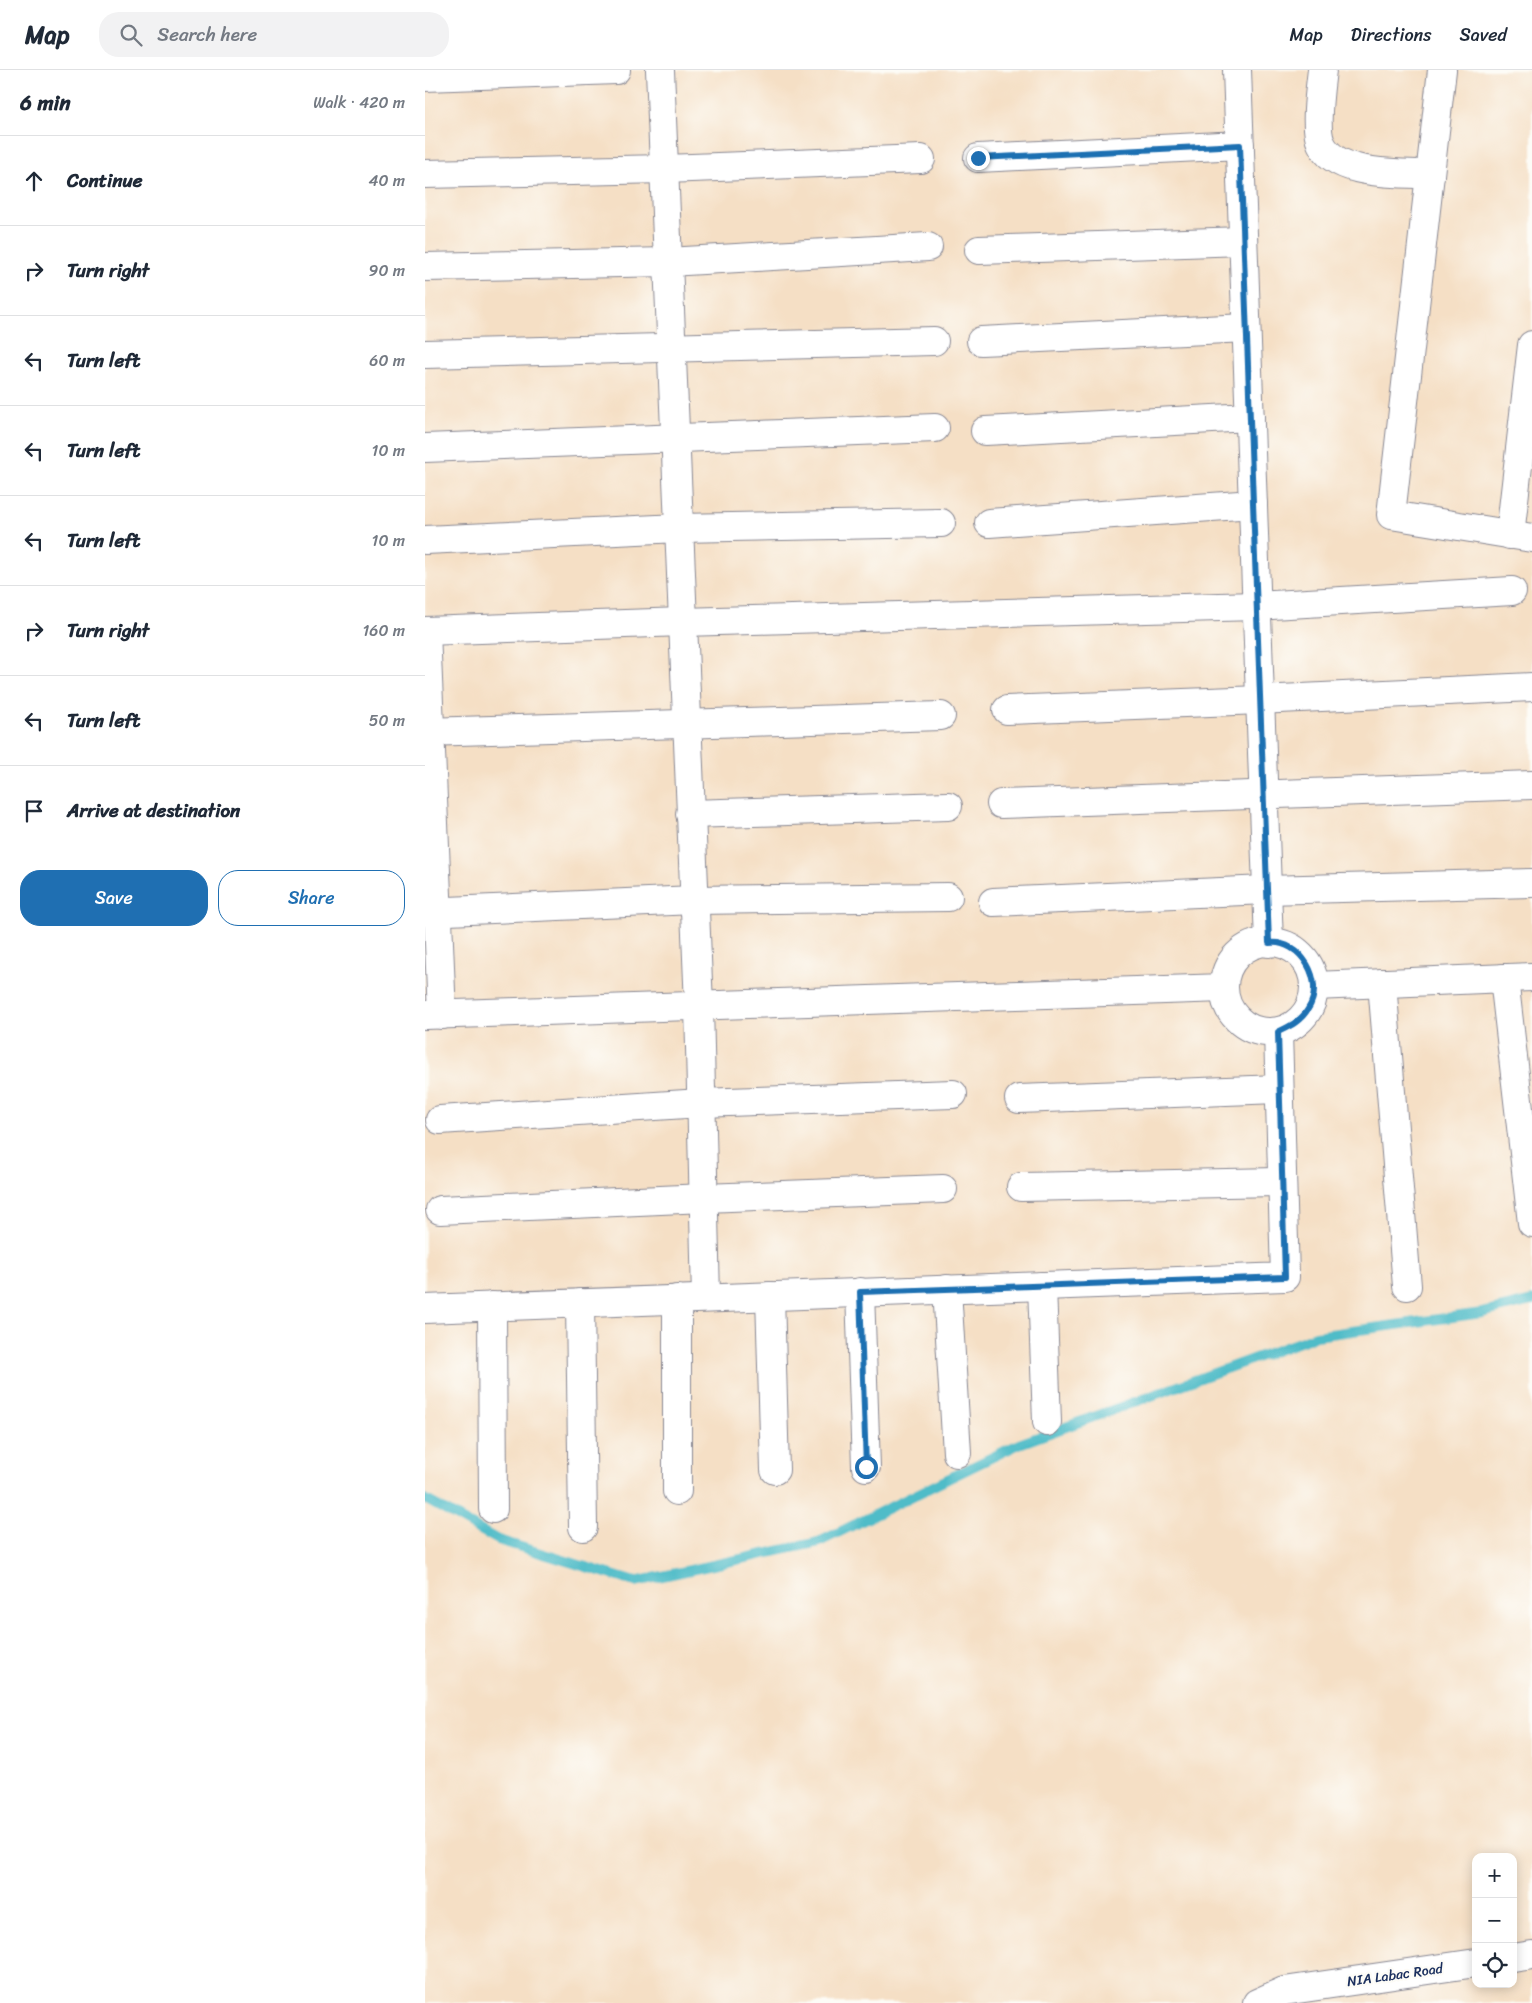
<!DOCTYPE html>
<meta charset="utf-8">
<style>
body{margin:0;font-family:Sriracha,sans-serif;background:#f2f2f3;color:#1f2937}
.controls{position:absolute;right:15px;bottom:15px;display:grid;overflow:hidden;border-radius:10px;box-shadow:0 2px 12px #0003}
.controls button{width:45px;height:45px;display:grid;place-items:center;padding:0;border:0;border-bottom:1px solid #e0e1e3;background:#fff;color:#1f2937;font:25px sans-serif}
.stop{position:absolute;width:15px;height:15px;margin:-11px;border:4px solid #1f6fb2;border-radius:50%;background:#fff}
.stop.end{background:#1f6fb2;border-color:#fff;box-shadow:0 1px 5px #0008}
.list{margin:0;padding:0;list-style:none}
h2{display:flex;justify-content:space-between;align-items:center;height:65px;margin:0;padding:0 20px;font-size:21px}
h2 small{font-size:16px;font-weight:400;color:#747a83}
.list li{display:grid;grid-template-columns:32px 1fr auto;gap:15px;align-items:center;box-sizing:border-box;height:90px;padding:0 20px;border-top:1px solid #e0e1e3}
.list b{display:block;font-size:19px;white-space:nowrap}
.list em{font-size:16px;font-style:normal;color:#747a83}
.actions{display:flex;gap:10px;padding:15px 20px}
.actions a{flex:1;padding:11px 0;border:1px solid #1f6fb2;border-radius:20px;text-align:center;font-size:18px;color:#1f6fb2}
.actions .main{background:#1f6fb2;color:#fff}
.icon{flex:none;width:28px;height:28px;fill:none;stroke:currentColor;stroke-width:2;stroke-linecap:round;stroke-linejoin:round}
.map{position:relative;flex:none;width:1107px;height:1933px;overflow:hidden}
header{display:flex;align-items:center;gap:30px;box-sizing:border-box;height:70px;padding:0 25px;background:#fff;border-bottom:1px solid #e0e1e3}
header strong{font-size:24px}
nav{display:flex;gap:28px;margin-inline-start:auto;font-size:18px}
.search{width:350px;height:45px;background:#f2f2f3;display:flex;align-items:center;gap:12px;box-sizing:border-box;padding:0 18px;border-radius:20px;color:#747a83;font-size:19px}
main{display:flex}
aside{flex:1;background:#fff}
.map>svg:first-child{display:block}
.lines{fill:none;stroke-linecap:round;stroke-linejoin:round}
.stream{stroke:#4fbcc8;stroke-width:10}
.minor-casing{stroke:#888792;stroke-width:30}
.minor{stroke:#fff;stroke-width:28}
.route{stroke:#1f6fb2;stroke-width:6}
.labels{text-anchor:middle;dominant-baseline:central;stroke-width:4.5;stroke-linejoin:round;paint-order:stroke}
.street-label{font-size:14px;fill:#1b2f5e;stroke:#fdfcf7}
</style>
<header>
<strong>Map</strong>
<div class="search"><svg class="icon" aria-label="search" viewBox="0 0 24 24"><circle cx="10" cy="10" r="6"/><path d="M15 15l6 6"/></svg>Search here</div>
<nav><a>Map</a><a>Directions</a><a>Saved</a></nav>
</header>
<main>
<aside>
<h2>6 min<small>Walk · 420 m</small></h2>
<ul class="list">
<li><svg class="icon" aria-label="ahead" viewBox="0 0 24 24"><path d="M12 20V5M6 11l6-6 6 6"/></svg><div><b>Continue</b></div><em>40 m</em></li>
<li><svg class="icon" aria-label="right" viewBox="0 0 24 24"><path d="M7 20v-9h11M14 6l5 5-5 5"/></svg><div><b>Turn right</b></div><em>90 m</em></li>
<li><svg class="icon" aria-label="left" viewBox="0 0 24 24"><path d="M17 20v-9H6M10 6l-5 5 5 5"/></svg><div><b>Turn left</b></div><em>60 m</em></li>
<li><svg class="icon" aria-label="left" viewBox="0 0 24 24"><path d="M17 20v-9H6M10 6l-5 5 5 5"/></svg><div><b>Turn left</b></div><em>10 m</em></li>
<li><svg class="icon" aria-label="left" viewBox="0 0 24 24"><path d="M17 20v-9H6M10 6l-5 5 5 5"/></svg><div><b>Turn left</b></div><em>10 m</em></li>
<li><svg class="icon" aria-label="right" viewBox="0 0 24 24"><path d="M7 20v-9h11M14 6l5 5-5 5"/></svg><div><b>Turn right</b></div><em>160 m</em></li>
<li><svg class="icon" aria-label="left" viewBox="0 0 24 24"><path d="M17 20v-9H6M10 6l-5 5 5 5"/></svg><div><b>Turn left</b></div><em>50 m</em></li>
<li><svg class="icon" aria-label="arrive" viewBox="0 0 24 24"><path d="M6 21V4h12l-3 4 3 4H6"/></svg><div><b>Arrive at destination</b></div></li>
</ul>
<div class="actions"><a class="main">Save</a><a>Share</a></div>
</aside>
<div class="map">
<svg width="1107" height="1933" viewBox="0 0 1107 1933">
<rect width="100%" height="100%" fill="#fdfcf7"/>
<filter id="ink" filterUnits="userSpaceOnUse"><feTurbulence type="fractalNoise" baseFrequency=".02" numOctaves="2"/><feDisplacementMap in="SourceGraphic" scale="10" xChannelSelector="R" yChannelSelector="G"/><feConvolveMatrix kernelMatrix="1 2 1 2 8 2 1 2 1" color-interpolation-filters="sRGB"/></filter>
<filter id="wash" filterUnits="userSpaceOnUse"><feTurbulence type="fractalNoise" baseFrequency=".0096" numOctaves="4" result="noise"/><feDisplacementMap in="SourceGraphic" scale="20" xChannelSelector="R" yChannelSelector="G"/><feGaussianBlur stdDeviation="1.12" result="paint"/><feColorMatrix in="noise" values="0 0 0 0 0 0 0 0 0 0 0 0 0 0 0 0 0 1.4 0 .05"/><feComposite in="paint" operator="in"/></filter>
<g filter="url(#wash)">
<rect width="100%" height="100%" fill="#f5dfc5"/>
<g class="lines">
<polyline class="stream" points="0,1429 73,1470 210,1512 394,1472 594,1374 891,1266 1057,1243 1107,1231"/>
</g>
</g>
<g filter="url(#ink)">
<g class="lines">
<g class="minor-casing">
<g id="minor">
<polyline points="235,0 274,936 281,1228"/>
<polyline points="812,0 844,873"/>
<path d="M897,0C895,17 889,58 896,73C911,107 974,102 1005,105"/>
<polyline points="1017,0 966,445 1107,468"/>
<polyline points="0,7 191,0"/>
<polyline points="553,88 815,75"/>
<polyline points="0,104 240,99 496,89"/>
<polyline points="554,180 818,171"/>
<polyline points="0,197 243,192 503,177"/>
<polyline points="556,271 821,258"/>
<polyline points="0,284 509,271"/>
<polyline points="560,361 825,347"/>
<polyline points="0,378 510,358"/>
<polyline points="564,453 828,434"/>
<polyline points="1085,465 1107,275"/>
<polyline points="0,470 254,458 516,453"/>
<polyline points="0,561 258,552 831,536 1087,521"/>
<polyline points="1,561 17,945"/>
<polyline points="582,640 835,630 1107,617"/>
<polyline points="0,662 516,646"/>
<polyline points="576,734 1107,715"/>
<polyline points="265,744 523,736"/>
<polyline points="568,832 841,820 1107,813"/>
<polyline points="0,842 269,830 523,827"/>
<circle cx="844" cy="917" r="45"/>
<polyline points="1079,908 1107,1153"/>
<polyline points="957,913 982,1216"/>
<polyline points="889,916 1107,907"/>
<polyline points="0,945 799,918"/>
<polyline points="594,1029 854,1019"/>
<polyline points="15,1050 276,1033 528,1024"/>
<polyline points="596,1117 857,1112"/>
<polyline points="15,1140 279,1128 518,1119"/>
<polyline points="617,1216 622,1352"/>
<polyline points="522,1219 532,1383"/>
<polyline points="435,1222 441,1397"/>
<polyline points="345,1226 350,1400"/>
<polyline points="155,1233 158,1457"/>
<polyline points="67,1236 68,1439"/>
<polyline points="0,1239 860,1207 853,962"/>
<polyline points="252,1421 252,1229"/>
<polyline points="1088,1888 1107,1885"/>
<polyline points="832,1933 859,1921 1051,1893"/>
</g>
</g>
<use href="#minor" class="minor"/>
</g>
</g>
<g class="lines" filter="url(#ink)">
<path class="route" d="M441,1397L435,1222L860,1207L853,962C865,956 876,951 883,939C901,912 876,869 844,873L815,75L553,88"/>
</g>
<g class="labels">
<g class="street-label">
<text transform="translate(970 1905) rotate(-8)">NIA Labac Road</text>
</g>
</g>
</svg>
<div class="controls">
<button>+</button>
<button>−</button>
<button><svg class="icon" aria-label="locate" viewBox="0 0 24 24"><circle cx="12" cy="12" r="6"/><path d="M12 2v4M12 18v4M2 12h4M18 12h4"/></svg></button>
</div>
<div class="stop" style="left:441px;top:1397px"></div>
<div class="stop end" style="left:553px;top:88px"></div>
</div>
</main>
